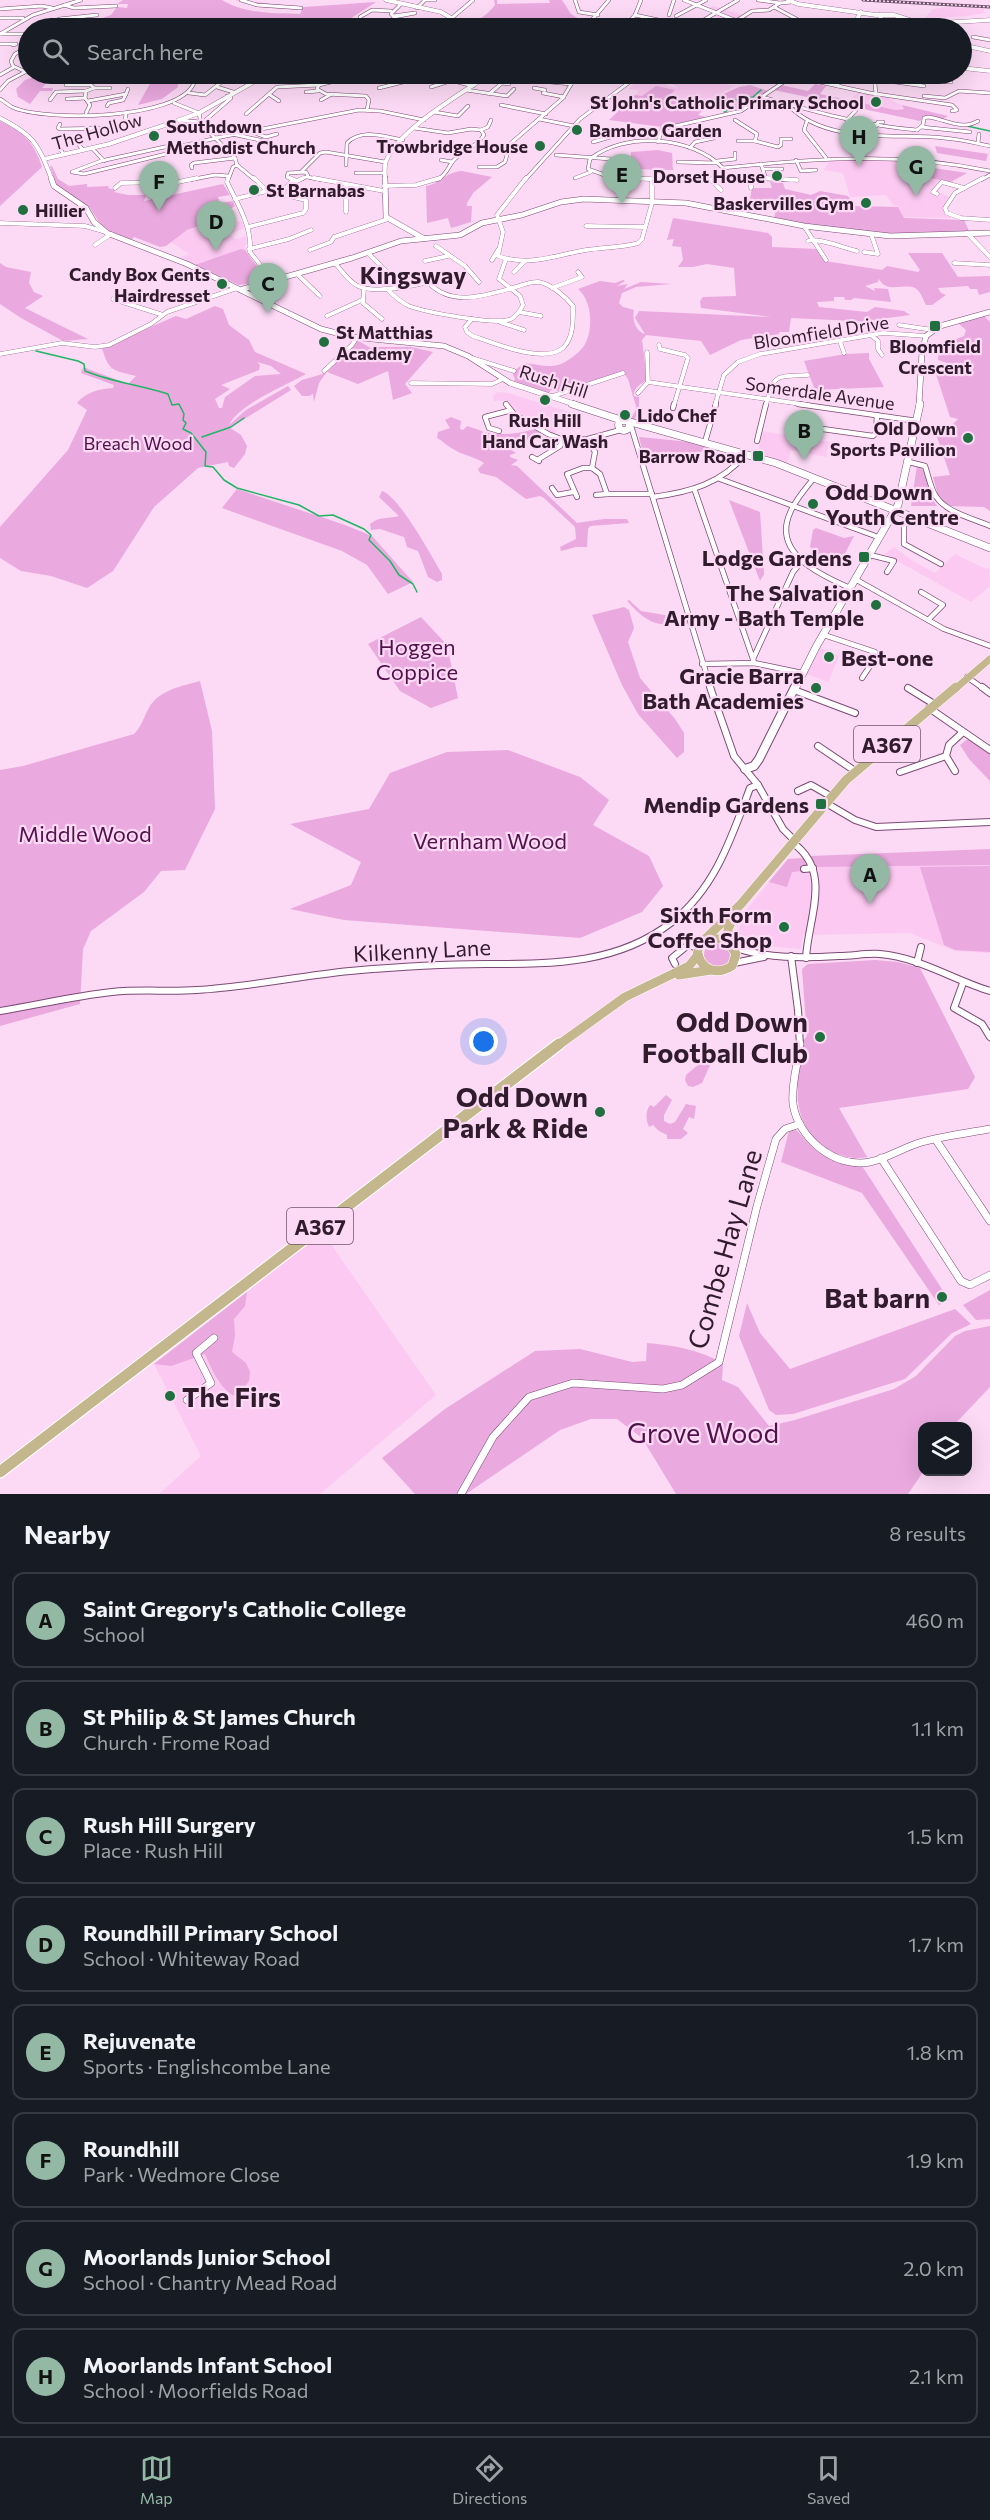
<!DOCTYPE html>
<meta charset="utf-8">
<style>
body{margin:0;font-family:Commissioner,sans-serif;background:#20242c;color:#f1f3f6}
.controls{position:absolute;right:18px;bottom:18px;display:grid;overflow:hidden;border-radius:12px;box-shadow:0 6px 24px #0002}
.controls button{width:54px;height:54px;display:grid;place-items:center;padding:0;border:0;border-bottom:2px solid #363941;background:#171b24;color:#f1f3f6;font:30px sans-serif}
.you{position:absolute;left:484px;top:1042px;width:21px;height:21px;margin:-15px;border:4px solid #fff;border-radius:50%;background:#1a73e8;box-shadow:0 0 0 9px #1a73e833}
.badge{display:grid;place-items:center;width:39px;height:39px;border-radius:50%;background:#93b8a4;color:#111;font-size:20px;font-weight:700}
.pin{position:absolute;translate:-50% -50px;filter:drop-shadow(0 2px 3px #0008)}
.pin::after{content:'';position:absolute;top:32px;width:21px;height:18px;background:inherit;clip-path:polygon(0 0,100% 0,50% 100%)}
.list{margin:0;padding:0;list-style:none}
h2{display:flex;justify-content:space-between;align-items:center;height:78px;margin:0;padding:0 24px;font-size:26px}
h2 small{font-size:20px;font-weight:400;color:#9ea1a6}
.list li{display:grid;grid-template-columns:39px 1fr auto;gap:18px;align-items:center;box-sizing:border-box;height:96px;margin:0 12px 12px;padding:0 12px;border:2px solid #363941;border-radius:12px}
.list b{display:block;font-size:22px;white-space:nowrap}
.list p{margin:0;font-size:20px;white-space:nowrap;color:#9ea1a6}
.list em{font-size:20px;font-style:normal;color:#9ea1a6}
.icon{flex:none;width:33px;height:33px;fill:none;stroke:currentColor;stroke-width:2;stroke-linecap:round;stroke-linejoin:round}
.map{position:relative;flex:none;width:990px;height:1494px;overflow:hidden}
.search{position:absolute;background:#171b24;box-shadow:0 6px 24px #0002;left:18px;right:18px;top:18px;height:66px;display:flex;align-items:center;gap:15px;box-sizing:border-box;padding:0 21px;border-radius:33px;color:#9ea1a6;font-size:22px}
.sheet{height:942px;background:#171b24}
nav{display:flex;justify-content:space-around;align-items:center;box-sizing:border-box;height:84px;border-top:2px solid #363941;background:#171b24;font-size:16px;color:#9ea1a6}
nav a{display:grid;justify-items:center;gap:3px}
nav .on{color:#93b8a4}
.map>svg:first-child{display:block}
.built{fill:#fcc9f2}
.green{fill:#eaa9df;fill-rule:evenodd}
.lines{fill:none;stroke-linecap:round;stroke-linejoin:round}
.stream{stroke:#21b564;stroke-width:1.5}
.street-far4-casing{stroke:#7a4a73;stroke-width:4}
.street-far3-casing{stroke:#7a4a73;stroke-width:4.5}
.street-far2-casing{stroke:#7a4a73;stroke-width:6}
.street-far1-casing{stroke:#7a4a73;stroke-width:8}
.street-casing{stroke:#7a4a73;stroke-width:8}
.secondary-far3-casing{stroke:#7a4a73;stroke-width:4.5}
.secondary-far2-casing{stroke:#7a4a73;stroke-width:6}
.secondary-far1-casing{stroke:#7a4a73;stroke-width:8}
.secondary-casing{stroke:#7a4a73;stroke-width:10}
.primary-far2-casing{stroke:#fff;stroke-width:8}
.primary-far1-casing{stroke:#fff;stroke-width:10}
.primary-casing{stroke:#fff;stroke-width:13}
.street-far4{stroke:#fff;stroke-width:3}
.street-far3{stroke:#fff;stroke-width:4}
.street-far2{stroke:#fff;stroke-width:4.5}
.street-far1{stroke:#fff;stroke-width:6}
.street{stroke:#fff;stroke-width:7}
.secondary-far3{stroke:#fff;stroke-width:4}
.secondary-far2{stroke:#fff;stroke-width:5}
.secondary-far1{stroke:#fff;stroke-width:7}
.secondary{stroke:#fff;stroke-width:8}
.primary-far2{stroke:#c4b78e;stroke-width:7}
.primary-far1{stroke:#c4b78e;stroke-width:9}
.primary{stroke:#c4b78e;stroke-width:11}
.rail-casing{stroke:#695065;stroke-width:3}
.rail{stroke:#fcd9f5;stroke-width:1.5;stroke-dasharray:2;stroke-linecap:butt}
.poi-dot{fill:#206f3f;stroke:#fcd9f5;stroke-width:2}
.labels{text-anchor:middle;dominant-baseline:central;stroke-width:4.5;stroke-linejoin:round;paint-order:stroke}
.far-poi-label{font-size:18px;font-weight:bold;fill:#311c2e;stroke:#fcd9f5;text-anchor:end}
.far-street-label{font-size:18px;fill:#311c2e;stroke:#fcd9f5}
.far-park-label{font-size:18px;fill:#52114b;stroke:#fcd9f5}
.shield{fill:#fcd9f5;stroke:#6e556a;stroke-width:1.5}
.shield-label{font-size:21px;font-weight:bold;fill:#311c2e}
.poi-label{font-size:22px;font-weight:bold;fill:#311c2e;stroke:#fcd9f5;text-anchor:end}
.park-label{font-size:22px;fill:#52114b;stroke:#fcd9f5}
.street-label{font-size:22px;fill:#311c2e;stroke:#fcd9f5}
.far-district-label{font-size:24px;font-weight:bold;fill:#311c2e;stroke:#fcd9f5}
.near-poi-label{font-size:27px;font-weight:bold;fill:#311c2e;stroke:#fcd9f5;text-anchor:end}
.near-street-label{font-size:27px;fill:#311c2e;stroke:#fcd9f5}
.near-park-label{font-size:27px;fill:#52114b;stroke:#fcd9f5}
</style>
<div class="map">
<svg width="990" height="1494" viewBox="0 0 990 1494">
<rect width="100%" height="100%" fill="#fcd9f5"/>
<g class="built">
<polygon points="713,6 754,19 759,18 780,26 777,28 740,28 713,16 719,13 709,8"/>
<polygon points="947,7 984,9 984,13 968,16 925,18 933,9"/>
<polygon points="673,74 735,86 697,106 635,95 639,90 629,89 638,79 661,80 668,86 676,88 677,87 666,81"/>
<polygon points="859,92 886,97 904,107 896,110 849,100"/>
<polygon points="874,156 906,158 903,161 906,165 907,175 951,182 963,186 943,184 937,191 949,197 943,210 952,218 903,217 898,206 893,205 886,195 850,197 843,173 824,170 831,158"/>
<polygon points="216,217 220,220 227,218 233,222 242,221 245,228 229,234 236,239 247,236 245,250 265,280 239,285 180,258 189,254 171,242 188,230 205,224"/>
<polygon points="497,392 508,393 569,412 553,435 538,423 512,410 507,400 494,401 493,396"/>
<polygon points="761,431 830,442 826,457 791,450 787,464 758,455"/>
<polygon points="894,547 913,561 935,573 955,554 986,569 989,567 990,586 971,602 885,554"/>
<polygon points="820,648 839,656 828,682 807,674"/>
<polygon points="805,858 810,867 990,865 990,953 955,951 910,933 803,935 801,949 746,944 739,941 737,933 748,908 788,859"/>
<polygon points="323,1233 436,1395 320,1494 159,1494 201,1456 154,1364"/>
</g>
<g class="green">
<path d="M123,0H222C245,14 273,13 300,14L302,10L258,7L235,0L304,7L376,2L336,28H93L94,21L111,15L117,7L127,8L128,4H117Z"/>
<path d="M494,0H497V4L550,3L549,0H562L571,14L587,24C574,34 485,29 466,24C478,22 488,14 495,5Z"/>
<polygon points="44,74 170,74 178,80 178,87 162,99 138,105 151,82 131,82 129,84 121,84 122,79 79,78 75,83 66,83 67,78 50,78 42,88 53,88 52,91 40,91 30,104 18,97 16,89 25,80"/>
<polygon points="815,84 826,86 820,94 896,110 904,109 902,105 948,116 943,119 924,117 920,121 774,90 781,85 808,91"/>
<path d="M750,85L768,91C743,109 736,115 705,108L698,115L706,117L662,127L609,120L635,95L642,96L656,86L675,90L665,99L697,106L739,87Z"/>
<path d="M0,121C24,133 33,141 42,167L0,206Z"/>
<polygon points="935,146 988,154 986,161 937,153"/>
<polygon points="658,150 672,153 673,170 630,169 631,152"/>
<polygon points="907,164 967,173 951,182 907,174"/>
<polygon points="50,166 52,166 58,179 69,186 87,184 87,187 109,186 108,188 115,190 114,192 128,195 146,195 144,201 223,184 230,195 218,197 220,203 233,201 235,206 205,224 187,230 166,246 160,247 134,237 131,240 103,228 90,208 56,185"/>
<path d="M462,171L492,177L473,193L467,203V206H472L471,222L451,228L448,218L427,223L426,186C438,185 445,172 462,171Z"/>
<polygon points="770,182 783,183 785,189 811,195 820,191 848,196 855,206 898,207 904,218 964,220 969,231 909,236 839,229 774,219 776,209 766,207 768,203 750,199 752,188 772,188"/>
<path d="M673,218L768,233L772,237V247L817,249L825,261L882,270L887,266L918,272L920,270L908,253H942L958,277L990,276V292L979,295L977,289H970L968,286L938,288L941,293L946,295L932,305H926C923,300 921,291 915,288C904,283 887,294 879,279L878,282L865,286L875,291L874,288L888,289L891,302L854,298L851,300H845L844,297H834V301L817,302L819,307L867,312L875,307L904,311L910,315L873,320V322L791,318L789,332H779V334L741,340L710,355L701,341L646,335L642,340L647,379C640,386 634,386 634,396L639,397V412L633,421L630,420L636,410V406L628,379L623,372L557,391L551,390L548,394L513,382L515,379L512,372L525,363C535,364 548,368 558,365C567,362 578,354 584,346C594,330 592,300 578,289L600,281L615,283L623,280L625,281L617,286L628,284L624,289L641,282L671,284L636,287L622,293L619,303L623,307L634,310C632,319 635,331 645,334L635,318L639,311L772,317L701,308L700,301L703,297L736,296L734,268L707,264L693,267H678L683,260L681,247L672,246L674,239L667,240Z"/>
<polygon points="241,249 245,250 264,276 266,278 263,281 239,285 195,265"/>
<polygon points="0,263 6,267 31,272 29,283 34,292 43,296 25,308 88,339 63,341 21,318 0,304"/>
<path d="M215,306L223,309L229,325L249,340L255,352L306,374C285,386 239,404 229,425L246,410L288,386L291,390L230,428L241,435L247,446L245,454L234,468L229,466L228,462L198,468L154,507L113,571L87,588L51,576L21,571L0,558V527L68,450L87,410L77,403C86,392 99,389 113,388L114,385L81,373L83,367L128,384L136,376C113,370 109,372 102,348L176,316L186,319ZM257,362L271,366L281,374L255,376L225,397L222,408H219L215,399L230,389L221,385L259,370L260,365Z"/>
<polygon points="983,315 990,322 990,511 984,507 948,506 939,499 933,477 950,475 937,437 958,437 953,424 958,419 950,417 934,368 948,367 947,363 938,360 939,346 964,336 966,330 958,323"/>
<polygon points="357,340 374,350 374,347 411,347 433,352 405,384 412,393 393,400 388,371 358,384 327,372"/>
<polygon points="869,353 869,359 884,387 815,390 804,361 846,354"/>
<polygon points="326,373 319,383 314,402 313,394 309,396 302,396 294,386 302,380"/>
<path d="M451,417L461,421L460,429L463,430L467,426L482,431L483,433C491,432 497,434 504,434C514,434 525,432 535,429L540,433L510,449L516,453L510,455V457L518,460L511,465L517,466L577,523L604,519H627L629,523L590,526L588,529L587,547H576L561,551L560,547L576,539L575,527L544,498L540,496L526,499L496,477L480,473L478,469L484,463C476,457 462,455 453,449C447,446 443,441 437,438L438,432L450,428L445,420Z"/>
<polygon points="639,437 690,442 712,447 696,454 645,461"/>
<path d="M917,465C931,472 927,495 937,506H911Z"/>
<polygon points="237,489 345,525 372,536 413,582 388,594 367,565 342,551 222,508"/>
<path d="M382,491C399,496 432,557 442,574V580L437,582L428,577L418,551L407,547L404,537L380,529L371,530L370,524C380,516 387,519 399,516L379,497Z"/>
<polygon points="729,500 760,512 764,574 760,581"/>
<polygon points="816,528 844,538 854,536 839,565 822,558 810,547 813,530"/>
<path d="M629,600L641,611L682,618L687,620L688,624C657,627 648,624 627,601Z"/>
<polygon points="624,607 629,610 634,628 628,642 640,678 675,719 684,733 684,752 677,758 638,714 622,685 592,615"/>
<polygon points="421,617 447,645 458,698 431,708 400,691 368,644"/>
<path d="M200,681L212,731L215,809L185,870L161,871L144,892L91,931L83,949L80,1004L0,1026V770L23,766L134,734C142,726 144,716 150,706C161,689 183,686 200,681Z"/>
<polygon points="968,739 990,754 990,781 969,759 960,745"/>
<polygon points="508,750 580,777 609,800 593,825 649,856 663,886 642,912 580,938 344,920 290,909 351,885 361,862 290,824 369,809 390,773 447,752"/>
<polygon points="990,849 990,865 988,865 817,867 810,856"/>
<polygon points="805,858 808,865 801,865 802,871 792,872 787,887 769,882 788,859"/>
<polygon points="990,866 990,952 955,950 944,945 920,867"/>
<circle cx="717" cy="955" r="13"/>
<path d="M875,960L898,962L920,968L975,1077L968,1089L839,1108L867,1157C853,1160 838,1156 826,1148C787,1120 798,1083 803,1041L807,1036L802,969L808,964Z"/>
<polygon points="704,1060 710,1065 702,1083 693,1087 688,1086 685,1080 686,1075"/>
<path d="M666,1095L672,1100L664,1115V1121L670,1124L675,1122L686,1104L696,1106L694,1119L689,1117L683,1129L688,1133L681,1139H667V1135L659,1131L653,1125L649,1127C646,1119 645,1112 650,1105L654,1107Z"/>
<path d="M796,1130C802,1135 806,1142 812,1147C827,1160 843,1165 862,1166L949,1300L939,1305L862,1193L781,1162L789,1131Z"/>
<polygon points="990,1290 990,1319 976,1320 963,1305"/>
<path d="M247,1292L245,1306L234,1319L235,1336L232,1352L246,1363L250,1372L249,1381L236,1397C220,1389 212,1370 205,1354L171,1366L154,1364Z"/>
<polygon points="747,1303 760,1333 790,1369 955,1309 971,1324 952,1333 905,1379 793,1414 776,1415 769,1410 739,1336"/>
<path d="M990,1326V1387L953,1426H922L923,1472L908,1494H676L642,1438L617,1419H591L560,1430L466,1494H415L382,1458L445,1409L535,1351L580,1349L632,1362L646,1361L647,1343C674,1345 699,1350 723,1363L722,1380L738,1387L769,1426L795,1420L894,1389L916,1376L955,1336L965,1331Z"/>
</g>
<g class="lines">
<g class="stream">
<polyline points="723,102 735,107 724,112"/>
<polyline points="724,102 753,97 761,90"/>
<polyline points="967,126 990,131"/>
<path d="M36,351L78,361L84,364L85,371C112,382 140,385 168,394L172,405L179,404L184,414L183,420L186,423L183,429L191,433L206,452L205,466L213,467L224,480L237,488L299,505L319,516L333,515L364,529L371,535L369,540L390,561L399,575L413,584L417,592"/>
<polyline points="202,437 231,427 244,418"/>
</g>
<g class="street-far4-casing">
<g id="street-far4">
<polyline points="241,0 257,5 301,8"/>
<polyline points="575,0 579,12 598,15"/>
<polyline points="684,0 755,28"/>
<polyline points="758,0 780,3"/>
<polyline points="64,5 74,8 116,6"/>
<polyline points="400,5 391,14 405,28"/>
<polyline points="774,7 804,23"/>
<polyline points="417,8 425,0 435,0"/>
<polyline points="0,9 42,6 52,8"/>
<polyline points="635,15 696,28"/>
<polyline points="669,15 674,0"/>
<polyline points="393,16 415,13 394,17"/>
<polyline points="676,16 706,0"/>
<polyline points="453,17 473,0"/>
<polyline points="0,18 23,18"/>
<polyline points="398,20 386,24 401,23"/>
<polyline points="404,25 432,20 405,27"/>
<polyline points="41,28 59,19 97,15"/>
<polyline points="352,28 361,22 360,17 372,10 391,11"/>
<polyline points="585,28 609,0"/>
<polyline points="623,28 635,15 641,0"/>
<polyline points="696,28 702,21 738,0"/>
<polyline points="725,28 752,11 769,10 780,3 792,2"/>
<polyline points="776,28 794,23 861,23"/>
<polyline points="0,34 33,15 81,0"/>
<polyline points="0,34 28,34"/>
<polyline points="973,37 990,40"/>
<polyline points="0,44 16,44 13,45"/>
<polyline points="26,72 13,66 11,61 15,54 28,47"/>
<polyline points="363,74 319,85 317,89 326,94 366,96 369,100 367,110"/>
<polyline points="563,74 635,78"/>
<polyline points="755,74 762,74"/>
<polyline points="783,74 870,93 952,105 957,110 952,111"/>
<polyline points="838,74 838,86"/>
<polyline points="874,74 876,94"/>
<polyline points="0,75 14,67"/>
<polyline points="894,77 951,82"/>
<polyline points="447,78 457,74"/>
<polyline points="550,82 571,84"/>
<polyline points="895,82 924,86"/>
<polyline points="66,85 91,85 94,88"/>
<polyline points="217,87 233,92"/>
<polyline points="431,87 453,80"/>
<polyline points="379,88 431,75 473,86"/>
<polyline points="534,88 545,90 543,93 564,97"/>
<polyline points="0,90 8,81 27,71"/>
<polyline points="466,90 507,96 514,89"/>
<polyline points="306,92 318,91"/>
<polyline points="189,93 205,95 224,80 211,76 193,78"/>
<polyline points="489,94 502,83 509,84"/>
<polyline points="270,95 279,101"/>
<polyline points="924,96 945,98 959,91 990,93"/>
<path d="M762,97C813,111 864,126 917,130"/>
<path d="M0,99C4,101 8,105 12,107C44,122 179,120 194,83L189,74"/>
<polyline points="67,99 85,98"/>
<polyline points="50,100 56,92 86,91"/>
<polyline points="321,100 332,94"/>
<polyline points="816,100 835,105"/>
<polyline points="88,101 126,94 128,89"/>
<polyline points="174,103 199,113 201,124 235,158 237,165 233,167 228,180"/>
<polyline points="501,105 546,114"/>
<path d="M788,105C826,145 894,133 944,138C959,139 975,143 990,146"/>
<polyline points="107,106 109,103 123,100 126,94"/>
<polyline points="434,112 458,116 468,106"/>
<polyline points="86,113 90,105 85,98 86,91 94,88 110,88"/>
<polyline points="246,114 277,87 319,85"/>
<polyline points="539,119 574,126"/>
<polyline points="179,120 200,122"/>
<polyline points="735,120 757,134 755,141 778,147 781,145 781,139 791,139"/>
<polyline points="847,120 857,109"/>
<polyline points="807,121 804,130 826,158"/>
<polyline points="125,122 135,121"/>
<polyline points="60,124 58,128 60,129 110,128 125,122 126,113"/>
<polyline points="201,124 231,98 227,96"/>
<polyline points="876,126 878,122 883,122"/>
<polyline points="921,127 970,132"/>
<path d="M414,128L448,133L471,129L481,130L484,135C476,148 462,150 453,161C447,169 447,174 437,180"/>
<polyline points="247,130 266,137 277,134"/>
<polyline points="481,130 488,127 491,120"/>
<path d="M917,130L923,125L924,118L928,117C945,119 962,131 978,121"/>
<polyline points="232,134 264,141 283,149 296,145"/>
<polyline points="216,138 359,110 380,111 424,120"/>
<polyline points="82,139 79,145 83,150"/>
<polyline points="738,141 755,141"/>
<polyline points="593,142 621,134 659,134"/>
<polyline points="658,142 662,129 741,111 791,77"/>
<polyline points="978,143 979,134"/>
<polygon points="169,146 177,147 174,152 84,174 72,172 101,161"/>
<polyline points="439,146 469,151"/>
<polyline points="59,147 64,155"/>
<polyline points="177,147 217,138"/>
<polyline points="92,148 104,161"/>
<polyline points="690,148 695,142 714,138"/>
<polyline points="556,155 625,160"/>
<polyline points="441,160 452,162"/>
<polyline points="796,160 801,171 816,170"/>
<polyline points="717,161 735,159 735,153"/>
<polyline points="678,162 717,163"/>
<polyline points="761,164 766,179 792,180"/>
<polyline points="237,165 255,180"/>
<path d="M346,165L347,143C362,128 384,137 403,140"/>
<polyline points="479,167 497,167 505,162 510,144 563,98 577,74"/>
<polyline points="164,168 167,180"/>
<polyline points="192,168 191,165 194,163 235,158"/>
<path d="M723,168C817,158 896,152 990,171"/>
<polyline points="763,169 782,169"/>
<polyline points="302,171 320,153 326,152 385,162"/>
<polyline points="356,173 384,173"/>
<polyline points="307,177 323,180"/>
<polyline points="575,178 591,172"/>
<polyline points="189,180 215,175 229,176"/>
<polyline points="294,180 287,177 288,173 306,172 308,176 300,180"/>
<polyline points="525,180 580,119 635,78"/>
<path d="M639,180L610,177L588,169L590,159C625,131 692,136 723,168L722,175L711,180"/>
<polyline points="756,180 765,178"/>
<polyline points="981,180 990,175"/>
</g>
</g>
<g class="street-far3-casing">
<g id="street-far3">
<polyline points="166,178 167,182"/>
<path d="M228,178L227,182C238,205 252,226 250,252L272,280"/>
<polyline points="254,178 267,191"/>
<polyline points="290,178 297,181 303,178"/>
<polyline points="314,178 384,191"/>
<path d="M526,178L497,215L503,232L498,256C529,267 556,255 586,250C604,247 621,248 638,243L642,239L652,203V179"/>
<polyline points="621,178 708,181 714,178"/>
<polyline points="766,178 797,180"/>
<polyline points="983,178 955,193 945,208 947,213 961,218 990,220"/>
<polyline points="711,180 721,190"/>
<polyline points="156,183 153,190 172,191"/>
<polyline points="346,185 346,212"/>
<polyline points="384,186 416,185 440,178"/>
<polyline points="115,188 121,183 178,182 197,178"/>
<polyline points="751,188 751,181 763,178"/>
<polyline points="281,193 293,180"/>
<polyline points="937,194 933,192 942,182 964,188"/>
<polyline points="235,199 267,191 306,200 306,209 303,213 248,227"/>
<polyline points="0,223 85,226 106,232"/>
<polyline points="586,226 644,227"/>
<polyline points="804,226 826,260"/>
<polyline points="967,233 990,257"/>
<path d="M808,241C818,237 844,248 857,251"/>
<polyline points="95,245 111,234"/>
<polyline points="436,246 465,266 479,282"/>
<polyline points="249,249 289,239 311,230"/>
<polyline points="310,250 331,242 334,237 388,219"/>
<polyline points="864,252 878,254 871,234"/>
<polyline points="368,253 387,272"/>
<polyline points="492,260 498,250"/>
<polyline points="425,261 448,256"/>
<path d="M335,263C342,271 349,282 358,286C380,297 446,278 469,271"/>
<polyline points="954,263 990,265"/>
<polyline points="514,272 525,261"/>
<polyline points="297,274 320,296"/>
<path d="M428,282C451,308 487,295 516,287C523,285 531,281 539,282C551,284 566,297 573,306C573,319 574,336 564,347C546,365 493,343 473,336L467,332L465,327L472,319"/>
<polyline points="364,288 363,303 382,319"/>
<polyline points="552,288 582,277 578,272"/>
<path d="M387,289C394,296 400,302 409,306C425,312 498,326 511,319C517,316 520,311 523,305L520,296L499,279L506,259"/>
<polyline points="113,299 163,315"/>
<polyline points="519,312 541,316"/>
<polyline points="327,316 362,300"/>
<polyline points="500,322 524,330"/>
<polyline points="899,325 933,330"/>
<polyline points="871,335 878,341 878,349 882,355"/>
<polyline points="840,341 844,353"/>
<polyline points="659,345 660,349 685,355 688,358 674,405"/>
<polyline points="647,352 648,382"/>
<polyline points="0,354 62,343 95,347 109,345 151,324 167,312 237,288"/>
<polyline points="472,358 514,371"/>
<polyline points="324,371 352,345 357,337"/>
<polyline points="411,383 492,384 501,380"/>
<polyline points="638,393 648,382 808,405"/>
<polyline points="550,397 623,373"/>
<polyline points="715,405 724,375 738,362 760,354 883,333 926,336"/>
<path d="M766,405C775,372 775,377 808,375"/>
</g>
</g>
<g class="street-far2-casing">
<g id="street-far2">
<polyline points="506,404 514,414 548,434 561,439 588,439 624,429"/>
<polyline points="798,404 917,421"/>
<polyline points="673,408 674,404"/>
<polyline points="631,426 711,689"/>
<polyline points="801,426 873,436 876,433 877,415"/>
<polyline points="499,431 489,428 485,417 508,411"/>
<polyline points="589,441 595,452 592,468"/>
<polyline points="757,441 766,404"/>
<polyline points="705,442 716,404"/>
<polyline points="532,457 539,461"/>
<polyline points="539,459 560,446 563,441"/>
<path d="M909,462L925,466C928,475 930,485 934,493C943,512 972,518 990,526"/>
<polyline points="592,468 600,474 607,494 652,494"/>
<path d="M814,478C805,489 795,500 790,513C772,553 820,575 850,588"/>
<polyline points="720,479 878,537"/>
<polyline points="552,488 557,495 573,492"/>
<polyline points="695,491 753,659"/>
<polyline points="596,495 607,494"/>
<polyline points="577,497 567,474 583,468 592,468"/>
<path d="M653,497C690,492 721,484 746,454"/>
<polyline points="909,515 904,526 904,544 941,564"/>
<polyline points="870,555 894,561 887,572"/>
<polyline points="855,579 944,629 990,646"/>
<polyline points="921,592 943,605 928,620"/>
<polyline points="824,635 875,652 876,657 862,678"/>
<polyline points="754,663 753,659 793,572 802,561"/>
<polyline points="702,664 754,663 802,673"/>
<polyline points="967,677 984,689"/>
</g>
</g>
<g class="street-far1-casing">
<g id="street-far1">
<polyline points="710,687 734,756 758,785 783,829 795,841"/>
<polyline points="982,687 990,693"/>
<polyline points="908,688 934,704"/>
<polyline points="794,690 855,713"/>
<polyline points="929,708 990,750"/>
<polyline points="818,746 855,771"/>
<polyline points="946,756 955,771"/>
<polyline points="900,772 946,756 949,745 963,732"/>
<polyline points="798,791 811,785 832,797"/>
<polyline points="826,803 855,820 876,827 990,822"/>
<path d="M793,843C833,872 808,918 806,958"/>
<polyline points="804,869 813,868"/>
<path d="M733,947C766,959 804,958 839,956C852,956 867,953 880,954C918,957 954,980 990,991"/>
<polyline points="791,956 798,1010 800,1046"/>
<polyline points="734,963 764,957"/>
<polyline points="917,963 921,947"/>
<polyline points="675,964 672,958 688,945 698,948"/>
<polyline points="963,983 954,1008 982,1024 990,1037"/>
<path d="M0,1011C37,1005 74,996 112,992C140,989 169,992 197,990C249,987 299,976 350,971C395,967 441,964 486,964C551,964 617,965 672,922C715,888 731,839 750,788L758,785"/>
</g>
</g>
<g class="street-casing">
<g id="street">
<path d="M800,1044C798,1064 791,1084 793,1104C798,1138 835,1169 870,1162C888,1158 904,1147 922,1142C944,1136 967,1133 990,1129"/>
<polyline points="936,1140 990,1221"/>
<polyline points="881,1158 961,1281 970,1285 990,1275"/>
<polyline points="187,1400 211,1383 196,1353 214,1338"/>
<polyline points="461,1494 493,1437 529,1397 573,1383 663,1389 682,1385 719,1362 757,1206 776,1139 785,1129 800,1124"/>
</g>
</g>
<g class="secondary-far3-casing">
<g id="secondary-far3">
<polyline points="386,0 441,12 456,21 449,28"/>
<polyline points="788,0 798,4 876,15 894,15 922,24 990,20"/>
<polyline points="861,12 857,19 863,28"/>
<polyline points="879,15 887,28"/>
<polyline points="962,45 990,51"/>
<polyline points="962,68 990,71"/>
<path d="M0,118C35,136 38,144 52,180"/>
<polyline points="44,159 109,144 165,125 199,113 259,79 288,74"/>
<path d="M385,180C385,174 384,166 386,161C398,130 462,93 490,74"/>
</g>
</g>
<g class="secondary-far2-casing">
<g id="secondary-far2">
<polyline points="51,178 54,186 86,208 94,222 107,233 187,264 321,329 352,337 444,346 468,356 510,383 577,405"/>
<polyline points="385,178 386,217 423,238"/>
<polyline points="243,289 352,258 401,241 460,235 482,223 522,215 561,202 584,199 686,203 804,226 890,236 990,233"/>
<polyline points="919,405 922,352 926,336 940,326 990,312"/>
</g>
</g>
<g class="secondary-far1-casing">
<g id="secondary-far1">
<polyline points="572,404 624,421"/>
<circle cx="624" cy="425" r="5.5"/>
<polyline points="627,421 776,463 990,548"/>
<polyline points="795,689 816,647 898,505 920,404"/>
</g>
</g>
<g class="secondary-casing">
<polyline id="secondary" points="745,769 754,766 759,759 795,687"/>
</g>
<g class="primary-far2-casing">
<polyline id="primary-far2" points="955,689 990,659"/>
</g>
<g class="primary-far1-casing">
<g id="primary-far1">
<polyline points="729,943 728,929 735,915"/>
<path d="M698,954C702,971 718,975 732,966L736,954C729,941 720,936 706,940"/>
<polyline points="679,975 711,970"/>
<polyline points="557,1046 625,997 689,966 697,956 699,945 741,904 846,780 956,687"/>
</g>
</g>
<g class="primary-casing">
<polyline id="primary" points="0,1472 559,1044"/>
</g>
<use href="#street-far4" class="street-far4"/>
<use href="#street-far3" class="street-far3"/>
<use href="#street-far2" class="street-far2"/>
<use href="#street-far1" class="street-far1"/>
<use href="#street" class="street"/>
<use href="#secondary-far3" class="secondary-far3"/>
<use href="#secondary-far2" class="secondary-far2"/>
<use href="#secondary-far1" class="secondary-far1"/>
<use href="#secondary" class="secondary"/>
<use href="#primary-far2" class="primary-far2"/>
<use href="#primary-far1" class="primary-far1"/>
<use href="#primary" class="primary"/>
<g class="rail-casing">
<polyline id="rail" points="863,0 990,7"/>
</g>
<use href="#rail" class="rail"/>
</g>
<g class="poi-dot">
<circle cx="876" cy="102" r="6"/>
<circle cx="577" cy="130" r="6"/>
<circle cx="154" cy="136" r="6"/>
<circle cx="540" cy="146" r="6"/>
<circle cx="777" cy="176" r="6"/>
<circle cx="254" cy="190" r="6"/>
<circle cx="866" cy="203" r="6"/>
<circle cx="23" cy="210" r="6"/>
<circle cx="222" cy="284" r="6"/>
<rect x="929" y="320" width="12" height="12" rx="3"/>
<circle cx="324" cy="342" r="6"/>
<circle cx="545" cy="400" r="6"/>
<circle cx="625" cy="415" r="6"/>
<circle cx="968" cy="438" r="6"/>
<rect x="752" y="450" width="12" height="12" rx="3"/>
<circle cx="813" cy="504" r="6"/>
<rect x="858" y="551" width="12" height="12" rx="3"/>
<circle cx="876" cy="605" r="6"/>
<circle cx="829" cy="657" r="6"/>
<circle cx="816" cy="688" r="6"/>
<rect x="815" y="798" width="12" height="12" rx="3"/>
<circle cx="784" cy="927" r="6"/>
<circle cx="820" cy="1037" r="6"/>
<circle cx="600" cy="1112" r="6"/>
<circle cx="942" cy="1297" r="6"/>
<circle cx="170" cy="1396" r="6"/>
</g>
<g class="labels">
<g class="far-poi-label">
<text x="864" y="102">St John's Catholic Primary School</text>
<text x="166" y="126" text-anchor="start">Southdown<tspan x="166" dy="21">Methodist Church</tspan></text>
<text x="589" y="130" text-anchor="start">Bamboo Garden</text>
<text x="528" y="146">Trowbridge House</text>
<text x="765" y="176">Dorset House</text>
<text x="266" y="190" text-anchor="start">St Barnabas</text>
<text x="854" y="203">Baskervilles Gym</text>
<text x="35" y="210" text-anchor="start">Hillier</text>
<text x="210" y="274">Candy Box Gents<tspan x="210" dy="21">Hairdresset</tspan></text>
<text x="336" y="332" text-anchor="start">St Matthias<tspan x="336" dy="21">Academy</tspan></text>
<text x="935" y="346" text-anchor="middle">Bloomfield<tspan x="935" dy="21">Crescent</tspan></text>
<text x="637" y="415" text-anchor="start">Lido Chef</text>
<text x="545" y="420" text-anchor="middle">Rush Hill<tspan x="545" dy="21">Hand Car Wash</tspan></text>
<text x="956" y="428">Old Down<tspan x="956" dy="21">Sports Pavilion</tspan></text>
<text x="746" y="456">Barrow Road</text>
</g>
<g class="far-street-label">
<text transform="translate(97 131) rotate(-16)">The Hollow</text>
<text transform="translate(821 332) rotate(-9)">Bloomfield Drive</text>
<text transform="translate(554 381) rotate(18)">Rush Hill</text>
<text transform="translate(820 393) rotate(8)">Somerdale Avenue</text>
</g>
<g class="far-park-label">
<text x="138" y="443">Breach Wood</text>
</g>
<g class="shield">
<rect x="854" y="726" width="66" height="36" rx="4.5"/>
<rect x="287" y="1208" width="66" height="36" rx="4.5"/>
</g>
<g class="shield-label">
<text x="887" y="744">A367</text>
<text x="320" y="1226">A367</text>
</g>
<g class="poi-label">
<text x="825" y="491" text-anchor="start">Odd Down<tspan x="825" dy="25">Youth Centre</tspan></text>
<text x="852" y="557">Lodge Gardens</text>
<text x="864" y="592">The Salvation<tspan x="864" dy="25">Army - Bath Temple</tspan></text>
<text x="841" y="657" text-anchor="start">Best-one</text>
<text x="804" y="675">Gracie Barra<tspan x="804" dy="25">Bath Academies</tspan></text>
<text x="809" y="804">Mendip Gardens</text>
<text x="772" y="914">Sixth Form<tspan x="772" dy="25">Coffee Shop</tspan></text>
</g>
<g class="park-label">
<text x="417" y="646">Hoggen<tspan x="417" dy="25">Coppice</tspan></text>
<text x="85" y="833">Middle Wood</text>
<text x="490" y="840">Vernham Wood</text>
</g>
<g class="street-label">
<text transform="translate(422 950) rotate(-3)">Kilkenny Lane</text>
</g>
<g class="far-district-label">
<text x="413" y="274">Kingsway</text>
</g>
<g class="near-poi-label">
<text x="808" y="1021">Odd Down<tspan x="808" dy="31">Football Club</tspan></text>
<text x="588" y="1096">Odd Down<tspan x="588" dy="31">Park &amp; Ride</tspan></text>
<text x="930" y="1297">Bat barn</text>
<text x="182" y="1396" text-anchor="start">The Firs</text>
</g>
<g class="near-street-label">
<text transform="translate(724 1249) rotate(-74)">Combe Hay Lane</text>
</g>
<g class="near-park-label">
<text x="703" y="1432">Grove Wood</text>
</g>
</g>
</svg>
<div class="controls">
<button><svg class="icon" aria-label="layers" viewBox="0 0 24 24"><path d="M12 4l9 5-9 5-9-5zM3 14l9 5 9-5"/></svg></button>
</div>
<div class="you"></div>
<div class="pin badge" style="left:870px;top:904px">A</div>
<div class="pin badge" style="left:804px;top:460px">B</div>
<div class="pin badge" style="left:268px;top:313px">C</div>
<div class="pin badge" style="left:216px;top:251px">D</div>
<div class="pin badge" style="left:622px;top:204px">E</div>
<div class="pin badge" style="left:159px;top:211px">F</div>
<div class="pin badge" style="left:916px;top:196px">G</div>
<div class="pin badge" style="left:859px;top:166px">H</div>
<div class="search"><svg class="icon" aria-label="search" viewBox="0 0 24 24"><circle cx="10" cy="10" r="6"/><path d="M15 15l6 6"/></svg>Search here</div>
</div>
<section class="sheet">
<h2>Nearby<small>8 results</small></h2>
<ul class="list">
<li><span class="badge">A</span><div><b>Saint Gregory's Catholic College</b><p>School</p></div><em>460 m</em></li>
<li><span class="badge">B</span><div><b>St Philip &amp; St James Church</b><p>Church · Frome Road</p></div><em>1.1 km</em></li>
<li><span class="badge">C</span><div><b>Rush Hill Surgery</b><p>Place · Rush Hill</p></div><em>1.5 km</em></li>
<li><span class="badge">D</span><div><b>Roundhill Primary School</b><p>School · Whiteway Road</p></div><em>1.7 km</em></li>
<li><span class="badge">E</span><div><b>Rejuvenate</b><p>Sports · Englishcombe Lane</p></div><em>1.8 km</em></li>
<li><span class="badge">F</span><div><b>Roundhill</b><p>Park · Wedmore Close</p></div><em>1.9 km</em></li>
<li><span class="badge">G</span><div><b>Moorlands Junior School</b><p>School · Chantry Mead Road</p></div><em>2.0 km</em></li>
<li><span class="badge">H</span><div><b>Moorlands Infant School</b><p>School · Moorfields Road</p></div><em>2.1 km</em></li>
</ul>
</section>
<nav>
<a class="on"><svg class="icon" aria-label="map" viewBox="0 0 24 24"><path d="M3 6l6-2 6 2 6-2v14l-6 2-6-2-6 2zM9 4v14M15 6v14"/></svg>Map</a>
<a><svg class="icon" aria-label="directions" viewBox="0 0 24 24"><path d="M12 3l9 9-9 9-9-9zM9 14v-3h6M13 9l2 2-2 2"/></svg>Directions</a>
<a><svg class="icon" aria-label="saved" viewBox="0 0 24 24"><path d="M7 4h10v16l-5-4-5 4z"/></svg>Saved</a>
</nav>
